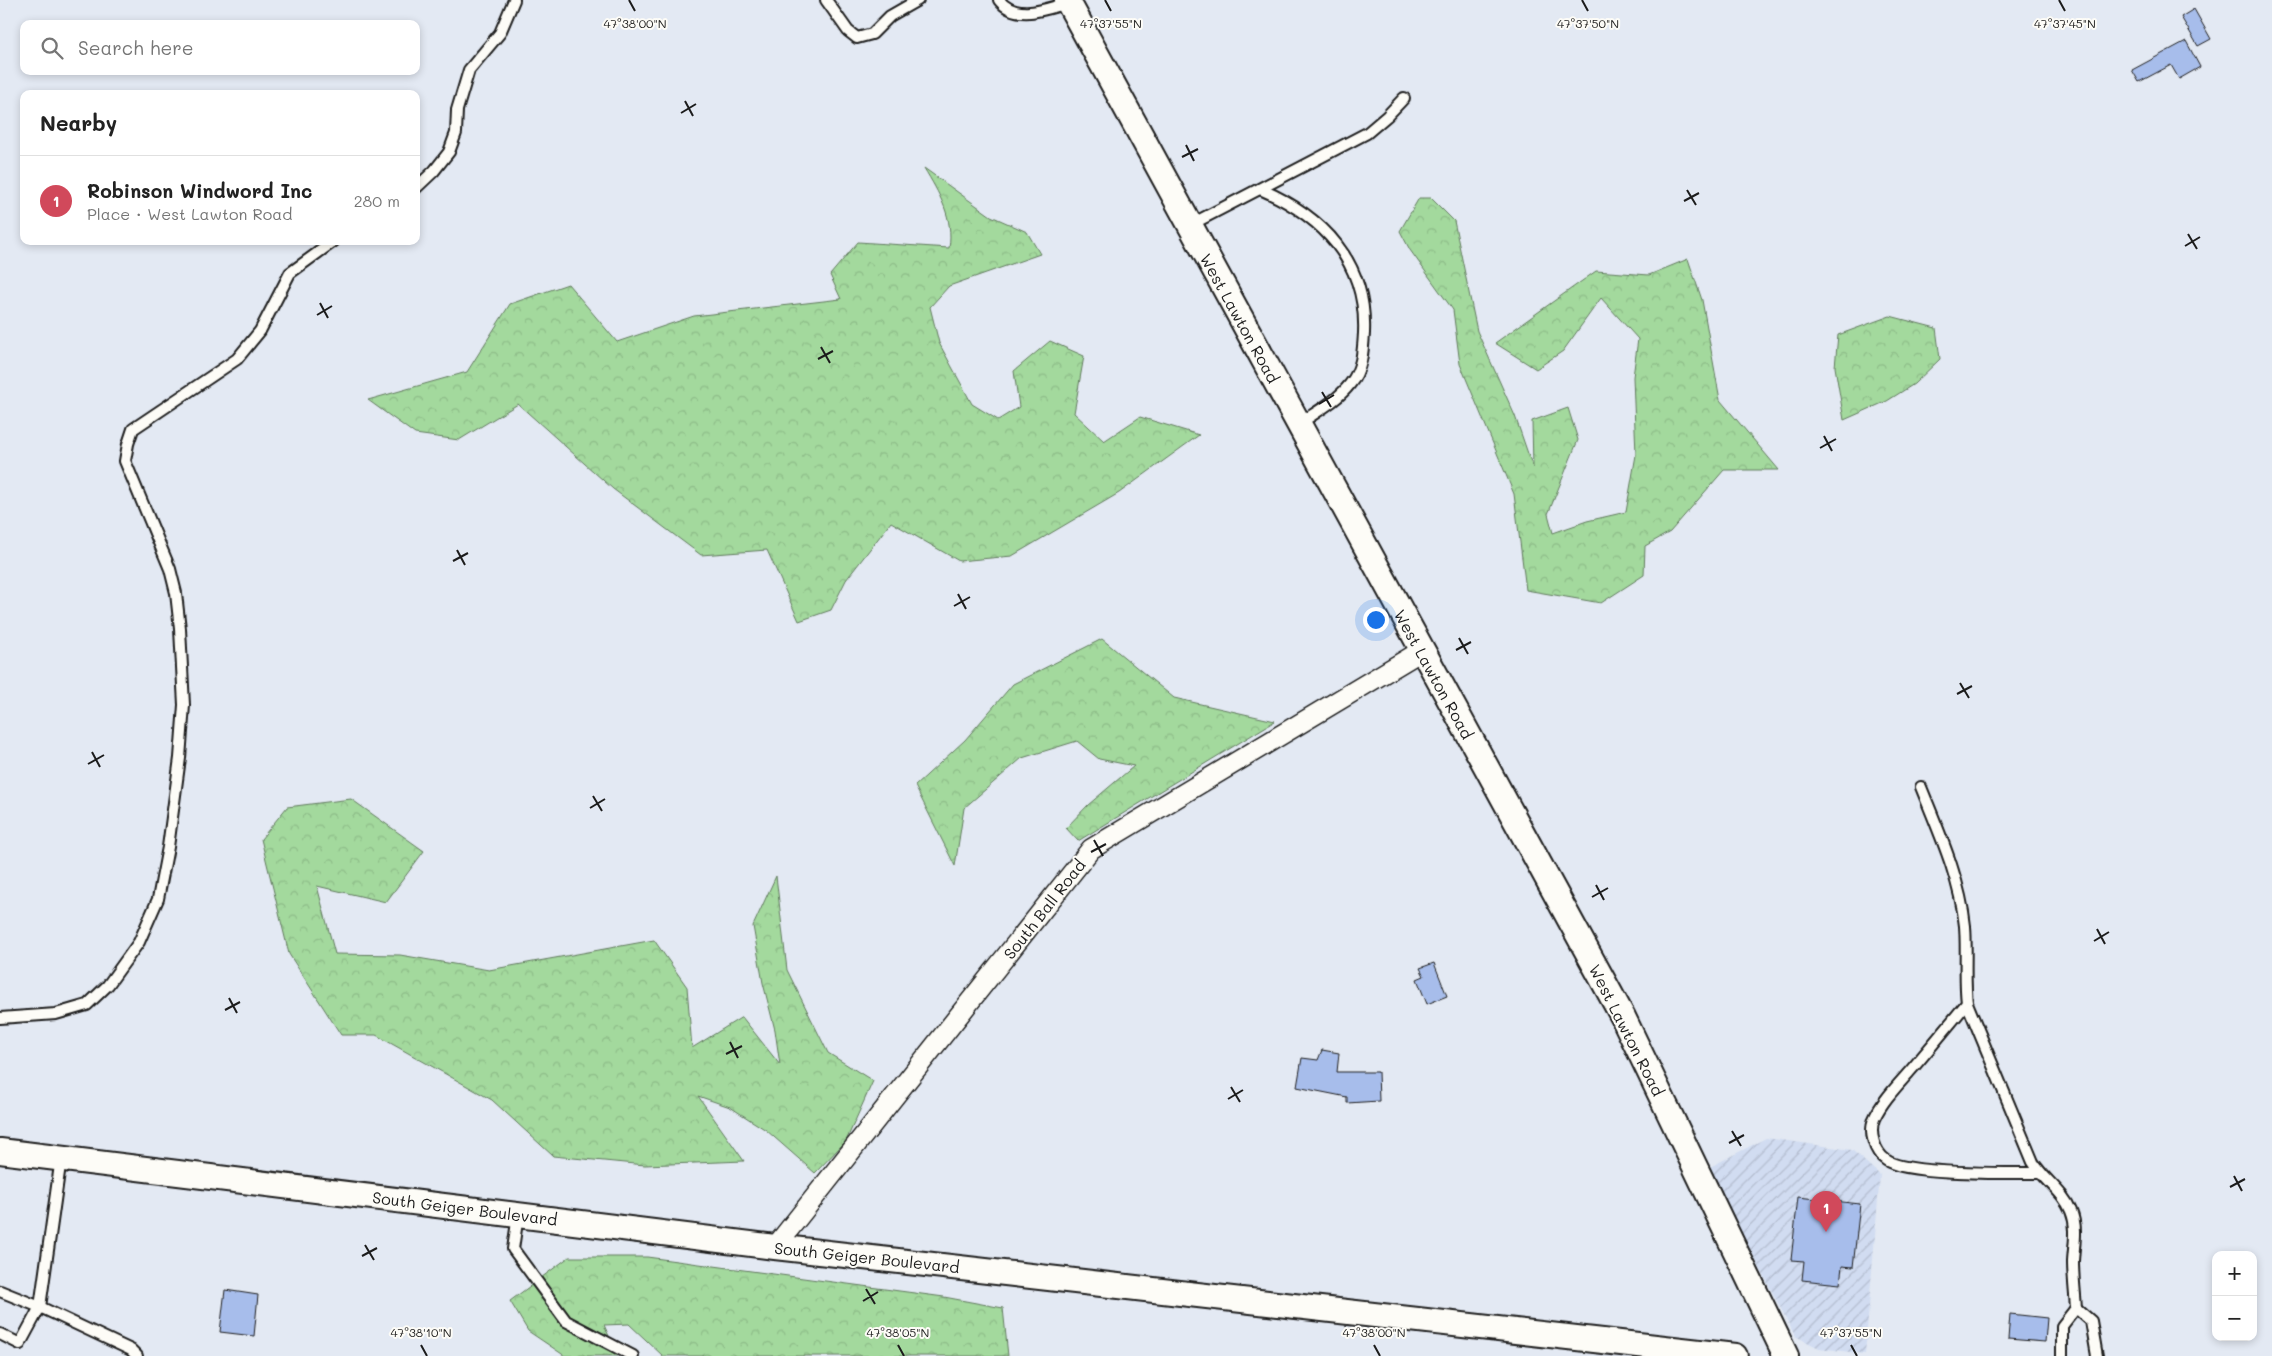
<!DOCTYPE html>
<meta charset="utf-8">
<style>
body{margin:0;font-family:Mali,sans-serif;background:#f2f2f2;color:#222}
.controls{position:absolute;right:15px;bottom:15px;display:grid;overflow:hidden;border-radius:10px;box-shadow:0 2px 8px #0003}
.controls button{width:45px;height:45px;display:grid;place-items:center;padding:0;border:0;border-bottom:1px solid #e0e0e0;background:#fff;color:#222;font:25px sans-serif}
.you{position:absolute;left:1375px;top:619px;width:18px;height:18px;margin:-12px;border:4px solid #fff;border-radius:50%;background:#1a73e8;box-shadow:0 0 0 8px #1a73e833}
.badge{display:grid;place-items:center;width:32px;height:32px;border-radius:50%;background:#d1495b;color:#fff;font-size:16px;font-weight:700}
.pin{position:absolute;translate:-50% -41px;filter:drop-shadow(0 1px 2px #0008)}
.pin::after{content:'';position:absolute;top:26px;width:18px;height:15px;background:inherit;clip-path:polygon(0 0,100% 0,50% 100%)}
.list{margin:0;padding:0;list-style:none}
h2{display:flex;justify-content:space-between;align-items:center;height:65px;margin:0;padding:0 20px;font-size:21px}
h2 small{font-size:16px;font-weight:400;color:#767676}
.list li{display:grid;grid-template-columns:32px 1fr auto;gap:15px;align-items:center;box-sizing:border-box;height:90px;padding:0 20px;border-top:1px solid #e0e0e0}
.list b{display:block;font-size:19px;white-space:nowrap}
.list p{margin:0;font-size:16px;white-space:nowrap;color:#767676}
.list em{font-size:16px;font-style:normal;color:#767676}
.icon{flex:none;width:28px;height:28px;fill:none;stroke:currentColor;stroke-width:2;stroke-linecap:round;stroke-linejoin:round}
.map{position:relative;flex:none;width:2272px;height:1356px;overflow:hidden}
.search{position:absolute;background:#fff;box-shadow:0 2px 8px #0003;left:20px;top:20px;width:400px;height:55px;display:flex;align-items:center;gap:12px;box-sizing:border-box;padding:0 18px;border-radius:10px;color:#767676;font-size:19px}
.panel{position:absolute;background:#fff;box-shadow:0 2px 8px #0003;left:20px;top:90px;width:400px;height:155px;border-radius:10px}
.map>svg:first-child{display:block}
.industrial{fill:url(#industrial-furrows)}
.forest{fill:url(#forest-crowns);stroke:#607a5c}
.building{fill:#a7bdeb;stroke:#1c1c1c}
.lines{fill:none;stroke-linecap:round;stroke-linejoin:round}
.service-casing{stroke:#1c1c1c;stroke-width:14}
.minor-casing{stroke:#1c1c1c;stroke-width:22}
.tertiary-casing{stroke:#1c1c1c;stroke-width:28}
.service{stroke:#fdfcf7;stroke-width:10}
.minor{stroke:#fdfcf7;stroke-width:19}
.tertiary{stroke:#fdfcf7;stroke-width:24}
.ticks{fill:none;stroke:#1c1c1c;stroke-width:2}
.labels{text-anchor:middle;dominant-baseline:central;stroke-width:4;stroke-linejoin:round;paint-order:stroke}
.street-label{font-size:16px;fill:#1c1c1c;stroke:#fdfcf7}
.ticks-label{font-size:12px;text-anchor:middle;fill:#1c1c1c;stroke:#fdfcf7;stroke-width:4;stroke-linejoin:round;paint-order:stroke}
</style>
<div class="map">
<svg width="2272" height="1356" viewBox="0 0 2272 1356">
<defs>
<pattern id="industrial-furrows" width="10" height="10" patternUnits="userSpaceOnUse" patternTransform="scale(1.25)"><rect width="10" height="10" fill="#d1dcf1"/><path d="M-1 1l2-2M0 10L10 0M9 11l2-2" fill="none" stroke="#b3bcce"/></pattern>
<pattern id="forest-crowns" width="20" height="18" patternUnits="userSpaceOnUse" patternTransform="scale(1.25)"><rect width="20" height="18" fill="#a3d99d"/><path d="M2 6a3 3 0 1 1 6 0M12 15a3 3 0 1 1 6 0" fill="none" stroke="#8cba87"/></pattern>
</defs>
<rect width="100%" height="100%" fill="#e3e9f3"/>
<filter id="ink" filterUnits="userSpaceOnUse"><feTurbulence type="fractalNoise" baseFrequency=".02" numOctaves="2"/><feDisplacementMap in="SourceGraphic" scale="10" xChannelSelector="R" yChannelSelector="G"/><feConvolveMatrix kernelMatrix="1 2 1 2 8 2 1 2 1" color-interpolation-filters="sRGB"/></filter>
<g filter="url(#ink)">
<polygon class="industrial" points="1766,1138 1852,1150 1880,1175 1865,1354 1819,1348 1795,1336 1708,1168"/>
<g class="forest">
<path d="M924,168L991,216L1027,232L1040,254L949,286L930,307L939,343L972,404L998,420L1019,407L1014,371L1050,341L1084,356L1074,413L1104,441L1140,417L1199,435L1119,493L1012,556L959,561L891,522L846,580L831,610L799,621L767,550L701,555L613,489L518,404L459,440L415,434L368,400L467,372L510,304L568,284L617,342L694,316L841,299L830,275L858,242L949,248C954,218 939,193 924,168Z"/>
<polygon points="1419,198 1431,198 1454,221 1477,331 1515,416 1533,468 1532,421 1568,408 1578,440 1548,514 1553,533 1587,521 1626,512 1636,455 1633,377 1638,339 1601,298 1563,351 1536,369 1495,343 1596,271 1649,275 1688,259 1702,300 1720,400 1779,470 1724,470 1670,532 1645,546 1644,575 1601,603 1526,590 1514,494 1460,364 1453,310 1410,250 1400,231"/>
<polygon points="1890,316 1936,328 1940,359 1914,384 1887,401 1844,420 1835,367 1838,335"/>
<polygon points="1102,639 1174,698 1275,721 1078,841 1066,828 1088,805 1134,766 1099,759 1077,741 1022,758 964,808 955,866 915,786 965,740 1013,684"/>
<polygon points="351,799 424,851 386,902 317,886 335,954 400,955 489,970 654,940 687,987 692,1048 742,1017 780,1065 775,1030 763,983 753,926 776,876 787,970 828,1053 873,1081 846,1141 815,1173 766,1130 730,1107 698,1096 744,1161 645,1165 553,1156 492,1100 376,1035 341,1035 289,954 261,839 287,807"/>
<polygon points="569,1257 647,1257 944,1297 1003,1308 1008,1356 663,1356 629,1324 604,1325 618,1356 565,1356 528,1331 510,1301"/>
</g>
<g class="building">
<polygon points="2194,9 2211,39 2198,46 2181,17"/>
<polygon points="2186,41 2200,67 2179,79 2171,65 2139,82 2132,70"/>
<polygon points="1434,963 1447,996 1427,1004 1417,979 1424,976 1420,968"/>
<polygon points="1322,1050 1339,1053 1337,1072 1378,1072 1379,1101 1347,1103 1347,1097 1297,1087 1302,1058 1318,1060"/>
<polygon points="1798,1197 1860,1204 1853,1267 1842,1266 1840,1284 1802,1280 1804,1261 1791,1260"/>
<polygon points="225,1290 258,1295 254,1336 220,1332"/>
<polygon points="2010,1314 2047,1318 2045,1342 2008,1339"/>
</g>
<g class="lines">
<g class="service-casing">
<g id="service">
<polyline points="826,0 848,31 857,38 872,34 890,16 918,0"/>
<path d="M999,0C1016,22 1046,9 1068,3"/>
<polyline points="416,188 434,171 449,152 456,133 457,110 469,70 500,33 514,0"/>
<path d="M1260,189C1323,216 1367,262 1364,333C1363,351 1362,370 1350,384C1337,401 1316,412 1299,424"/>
<polyline points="1190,225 1367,133 1387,116 1404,98"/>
<path d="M1921,787C1939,832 1960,878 1965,926C1967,952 1964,978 1967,1003L2033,1162C2044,1180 2063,1191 2071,1211C2078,1228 2074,1244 2073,1261C2073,1277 2075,1293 2076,1308"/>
<path d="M1967,1003C1948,1026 1930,1048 1911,1070C1898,1085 1882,1101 1874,1119C1869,1132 1874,1152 1886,1160C1905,1175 2012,1173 2040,1173"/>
<polyline points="0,1018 56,1014 87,1005 108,985 139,942 158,899 168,847 180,758 184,705 180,629 176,593 170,569 125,461 128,444 133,429 237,359 260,331 290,273 334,241"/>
<polyline points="518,1215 513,1249 566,1321 633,1356"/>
<polyline points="0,1291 40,1307 131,1350 137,1356"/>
<polyline points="0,1334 20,1344 40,1307 61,1158"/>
<polyline points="2062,1356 2062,1326 2076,1308 2091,1321 2097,1356"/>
</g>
</g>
<g class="minor-casing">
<polyline id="minor" points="775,1247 1091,849 1421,651"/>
</g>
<g class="tertiary-casing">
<g id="tertiary">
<polyline points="1067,0 1623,1017 1786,1356"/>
<polyline points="0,1151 775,1247 1735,1356"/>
</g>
</g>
<use href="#service" class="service"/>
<use href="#minor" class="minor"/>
<use href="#tertiary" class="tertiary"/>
</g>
</g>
<path class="ticks" d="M629,0L635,11M1105,0L1111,11M1582,0L1588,11M2059,0L2065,11M685,101L693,116M681,113L696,104M1186,145L1194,161M1182,157L1198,149M1687,190L1696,205M1684,201L1699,193M2188,234L2197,249M2185,246L2200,237M320,303L328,318M317,315L332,306M821,347L830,363M818,359L833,351M1322,392L1331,407M1319,404L1334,395M1824,436L1832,451M1820,448L1836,439M457,550L465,565M453,561L468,553M958,594L966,609M954,606L970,597M1459,638L1468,654M1456,650L1471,642M1960,683L1969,698M1957,694L1972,686M92,752L100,767M88,764L104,755M593,796L602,811M590,808L605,799M1094,840L1103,856M1091,852L1106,844M1596,885L1604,900M1592,897L1608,888M2097,929L2105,944M2094,941L2109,932M229,998L237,1013M225,1010L240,1002M730,1042L738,1058M726,1054L742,1046M1231,1087L1240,1102M1228,1099L1243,1090M1732,1131L1741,1146M1729,1143L1744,1135M2234,1176L2242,1191M2230,1187L2245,1179M365,1245L374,1260M362,1256L377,1248M866,1289L875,1304M863,1301L878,1292M421,1345L427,1356M898,1345L904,1356M1374,1345L1380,1356M1851,1345L1857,1356"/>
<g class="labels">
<g class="street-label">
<text transform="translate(1240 318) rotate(61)">West Lawton Road</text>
<text transform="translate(1434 674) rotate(61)">West Lawton Road</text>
<text transform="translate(1044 909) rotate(-52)">South Ball Road</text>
<text transform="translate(1627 1030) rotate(63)">West Lawton Road</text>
<text transform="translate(465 1208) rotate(7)">South Geiger Boulevard</text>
<text transform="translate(867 1257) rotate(6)">South Geiger Boulevard</text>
</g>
</g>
<g class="ticks-label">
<text x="635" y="28">47°38'00"N</text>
<text x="1111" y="28">47°37'55"N</text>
<text x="1588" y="28">47°37'50"N</text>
<text x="2065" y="28">47°37'45"N</text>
<text x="421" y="1337">47°38'10"N</text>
<text x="898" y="1337">47°38'05"N</text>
<text x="1374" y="1337">47°38'00"N</text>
<text x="1851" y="1337">47°37'55"N</text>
</g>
</svg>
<div class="controls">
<button>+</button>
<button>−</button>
</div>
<div class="you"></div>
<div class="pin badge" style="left:1826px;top:1232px">1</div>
<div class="search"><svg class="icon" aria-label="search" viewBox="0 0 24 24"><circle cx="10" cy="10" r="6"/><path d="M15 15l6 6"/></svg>Search here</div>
<section class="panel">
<h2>Nearby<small></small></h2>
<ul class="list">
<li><span class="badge">1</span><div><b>Robinson Windword Inc</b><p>Place · West Lawton Road</p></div><em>280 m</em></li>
</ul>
</section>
</div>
